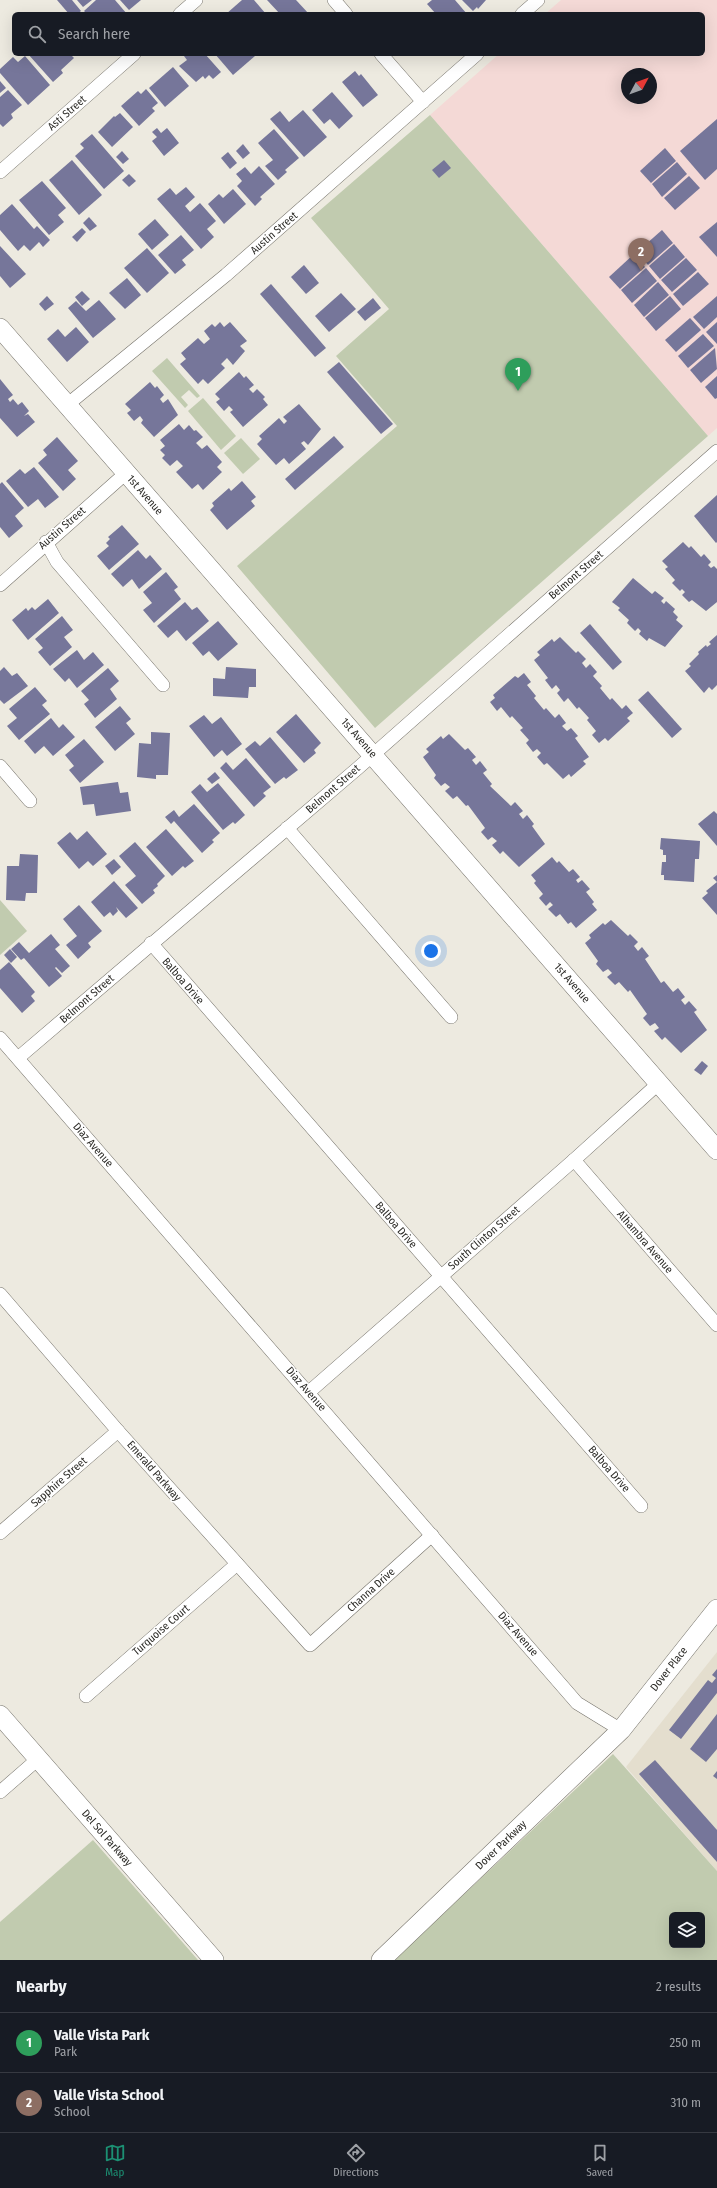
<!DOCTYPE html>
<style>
body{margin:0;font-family:"Fira Sans Condensed",sans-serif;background:#20242c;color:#f1f3f6}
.controls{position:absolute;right:12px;bottom:12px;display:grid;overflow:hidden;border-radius:6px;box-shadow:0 4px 16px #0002}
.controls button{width:36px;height:36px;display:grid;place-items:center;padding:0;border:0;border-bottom:1px solid #363941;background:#171b24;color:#f1f3f6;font:20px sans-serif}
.compass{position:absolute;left:621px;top:68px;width:36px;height:36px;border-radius:50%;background:#171b24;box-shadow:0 4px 16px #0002;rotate:49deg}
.you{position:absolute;left:431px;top:951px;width:14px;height:14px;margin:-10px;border:3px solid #fff;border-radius:50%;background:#1a73e8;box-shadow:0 0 0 6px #1a73e833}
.badge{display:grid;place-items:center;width:26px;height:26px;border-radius:50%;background:#1c9073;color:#fff;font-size:13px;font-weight:700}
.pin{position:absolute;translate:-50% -33px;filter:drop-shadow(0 1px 2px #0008)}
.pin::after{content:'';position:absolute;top:21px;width:14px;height:12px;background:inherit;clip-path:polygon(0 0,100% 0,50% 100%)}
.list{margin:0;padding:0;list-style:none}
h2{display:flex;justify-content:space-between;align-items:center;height:52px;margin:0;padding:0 16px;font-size:17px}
h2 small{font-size:13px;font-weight:400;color:#9ea1a6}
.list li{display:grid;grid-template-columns:26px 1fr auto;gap:12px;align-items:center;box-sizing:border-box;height:60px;padding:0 16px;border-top:1px solid #363941}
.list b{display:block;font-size:15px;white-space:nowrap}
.list p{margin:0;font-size:13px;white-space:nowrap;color:#9ea1a6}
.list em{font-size:13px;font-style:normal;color:#9ea1a6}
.icon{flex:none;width:22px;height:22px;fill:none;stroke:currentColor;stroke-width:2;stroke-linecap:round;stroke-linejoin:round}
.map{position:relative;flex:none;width:717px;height:1960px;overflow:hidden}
.search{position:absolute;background:#171b24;box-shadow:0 4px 16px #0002;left:12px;right:12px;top:12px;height:44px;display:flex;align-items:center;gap:10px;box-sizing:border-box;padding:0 14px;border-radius:6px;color:#9ea1a6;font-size:15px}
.sheet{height:172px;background:#171b24}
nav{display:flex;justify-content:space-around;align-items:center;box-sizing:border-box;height:56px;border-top:1px solid #363941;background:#171b24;font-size:11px;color:#9ea1a6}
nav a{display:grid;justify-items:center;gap:2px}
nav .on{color:#1c9073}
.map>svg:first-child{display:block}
.built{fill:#e4dece}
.education{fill:#f4d9d6;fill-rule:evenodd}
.green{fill:#c1cbaf;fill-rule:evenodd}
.building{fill:#76769a}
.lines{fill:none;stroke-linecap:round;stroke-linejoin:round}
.street-casing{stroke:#75726a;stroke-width:14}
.secondary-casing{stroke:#75726a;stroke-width:20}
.street{stroke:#fff;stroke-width:13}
.secondary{stroke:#fff;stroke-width:19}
.labels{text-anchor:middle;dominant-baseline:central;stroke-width:3;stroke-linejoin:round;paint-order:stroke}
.street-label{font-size:11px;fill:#2b2a26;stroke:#fff}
</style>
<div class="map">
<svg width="717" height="1960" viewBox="0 0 717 1960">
<rect width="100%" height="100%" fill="#edeae0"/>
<polygon class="built" points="717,1652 717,1871 626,1767"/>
<path class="education" d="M561,0H717V428L708,436L430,115L499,54H703V14H545ZM627,74H651V98H627Z"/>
<g class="green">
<polygon points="430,115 708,436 375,728 237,566 397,426 336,356 389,309 311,218"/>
<polygon points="167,358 200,396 197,398 189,390 181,397 188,405 185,408 152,371"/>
<polygon points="203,398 236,436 221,450 188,411"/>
<polygon points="241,438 260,459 243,474 224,453"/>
<polygon points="0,900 27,931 0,955"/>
<path d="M613,1754L717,1871V1960H394ZM672,1915H702V1945H672Z"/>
<polygon points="93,1840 198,1960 0,1960 0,1922"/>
</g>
<g class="building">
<polygon points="57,0 72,0 81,11 77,14 69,14"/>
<polygon points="77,0 92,0 83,7"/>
<polygon points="96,0 115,0 127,14 87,14 84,11"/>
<polygon points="120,0 141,0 129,10"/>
<polygon points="242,0 254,0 266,14 226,14"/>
<polygon points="267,0 296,0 309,14 280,14"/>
<polygon points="432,0 455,0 467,14 436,14 427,4"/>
<polygon points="462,0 486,0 478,9 477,7 473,11"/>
<polygon points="28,54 70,54 74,58 61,70 63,73 53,82"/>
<polygon points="187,54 205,54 221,72 213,79 209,75 205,79 203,76 196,82 179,66 187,60 184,56"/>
<polygon points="215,54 253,54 255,56 233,75"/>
<polygon points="25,56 50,85 28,105 0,73 0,69 13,57 18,62"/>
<polygon points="173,67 189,86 165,107 149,88"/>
<polygon points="355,71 359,76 361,74 378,95 363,107 342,82"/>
<polygon points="0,81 6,88 0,93"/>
<polygon points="146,89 158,103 152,108 155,111 139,126 121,106 138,91 141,94"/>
<polygon points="8,90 22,105 11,114 13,118 3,127 0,124 0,97"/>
<polygon points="332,92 353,116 339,129 330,119 324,124 312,110"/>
<polygon points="303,110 327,137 304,157 270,119 280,111 289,122"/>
<polygon points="120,113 133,127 112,147 98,132 114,116 115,117"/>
<polygon points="717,119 717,169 705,180 680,151"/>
<polygon points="157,128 161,133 167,128 179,143 164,156 152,141 157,137 152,132"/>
<polygon points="274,129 299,158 285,170 287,172 278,180 265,166 273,160 258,143"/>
<polygon points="92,134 124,171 104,189 75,156 84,148 80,144"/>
<polygon points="243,144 250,153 243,159 236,151"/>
<polygon points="665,148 676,161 651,183 640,171"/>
<polygon points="122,151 129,159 123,164 116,157"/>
<polygon points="228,152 237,163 230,169 221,158"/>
<polygon points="72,160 102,195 79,215 49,180"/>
<polygon points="444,160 451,168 439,178 432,170"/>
<polygon points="677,162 687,174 662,197 652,184"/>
<polygon points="259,166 275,184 260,197 262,199 255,206 237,186 242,181 236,174 245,167 251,174"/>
<polygon points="129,174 136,181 129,187 122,180"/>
<polygon points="689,176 700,188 675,210 664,198"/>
<polygon points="42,181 66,208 58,215 64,222 49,235 19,200"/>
<polygon points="186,187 195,197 185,206 190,212 200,203 216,221 207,229 214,237 201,249 157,199 170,188 176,195"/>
<polygon points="233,189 246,204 224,224 208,204 219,194 223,198"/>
<polygon points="12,204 34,229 37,226 50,240 43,247 39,242 30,251 24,245 18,251 0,230 0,215"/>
<polygon points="89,217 97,226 90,231 83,223"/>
<polygon points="155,219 169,235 152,250 138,234"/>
<polygon points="717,222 717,257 699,237"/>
<polygon points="82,228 86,232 77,242 72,237"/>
<polygon points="662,230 673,243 648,265 637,252"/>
<polygon points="181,235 194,250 182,260 186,265 175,274 158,255"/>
<polygon points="674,244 685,257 660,279 649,266"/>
<polygon points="0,246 26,274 10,288 0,276"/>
<polygon points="147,248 169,273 147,293 124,268"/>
<polygon points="634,254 645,267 620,289 609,277"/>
<polygon points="686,258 697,270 672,292 661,280"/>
<polygon points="304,265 319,283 306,294 291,277"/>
<polygon points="646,268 657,281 632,303 621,290"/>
<polygon points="698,272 709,284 683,306 673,294"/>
<polygon points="127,278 141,295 125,309 109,293"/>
<polygon points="658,282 669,295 644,317 634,305"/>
<polygon points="271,284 326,348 315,357 260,294"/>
<polygon points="82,291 90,299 82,306 75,297"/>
<polygon points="341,293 356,309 329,332 315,316"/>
<polygon points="47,296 54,304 45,311 39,304"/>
<polygon points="670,296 681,309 656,331 645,318"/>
<polygon points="717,296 717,317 704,329 693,317"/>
<polygon points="373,298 381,308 365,321 357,312"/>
<polygon points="99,300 116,319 93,338 68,308 76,301 86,311"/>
<polygon points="690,318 701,330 676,352 665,340"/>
<polygon points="220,322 224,327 230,322 247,341 240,346 245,351 233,365 227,358 221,364 225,368 208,384 203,379 198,384 180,364 186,359 181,353 198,338 204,344 210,339 204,331 212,324 215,327"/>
<polygon points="717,322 717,344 706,332"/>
<polygon points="76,327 89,342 67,362 47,339 58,329 65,337"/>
<polygon points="703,334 714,346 688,368 678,356"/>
<polygon points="715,348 717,369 701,383 690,370"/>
<polygon points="339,362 393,424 381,434 327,372"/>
<polygon points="239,372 244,378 246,376 254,385 249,389 253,393 257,389 265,397 263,399 268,405 243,427 230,412 233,410 229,406 224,411 216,402 220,399 215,394"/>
<polygon points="717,376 717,398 715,399 705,387"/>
<polygon points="0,379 13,395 8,399 10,402 13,399 18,405 22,402 29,411 24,416 28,414 35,422 17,437 0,418"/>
<polygon points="150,382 155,388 157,386 164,395 160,399 163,403 168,399 178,415 154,437 141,423 143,420 140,416 134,421 127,413 131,410 125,404"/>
<polygon points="299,404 321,429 308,445 304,441 301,443 306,449 289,464 284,458 276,465 257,444 262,439 259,436 279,418 284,424 287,421 283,417"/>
<polygon points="179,424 184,430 189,425 194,431 196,430 203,437 196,443 202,449 207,445 222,462 217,467 222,472 203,490 198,484 192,489 176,472 183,466 177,460 170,466 162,458 165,455 160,450 165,446 160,440"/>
<polygon points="334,436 344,447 295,490 285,479"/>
<polygon points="57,437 78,461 68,470 76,479 63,491 38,463 47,455 43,450"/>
<polygon points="34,467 59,497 45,508 38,499 28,507 6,481 20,469 25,474"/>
<polygon points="242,481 256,497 251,501 255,506 227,530 210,510 214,506 212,503 229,488 231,491"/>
<polygon points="2,482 24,508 15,516 23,526 9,538 0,527 0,484"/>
<polygon points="717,495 717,542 716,543 694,516"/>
<polygon points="122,525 139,544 109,570 97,556 109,546 106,543 110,539 108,537"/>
<polygon points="683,542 689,548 691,546 701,557 704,554 711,562 708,565 711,568 714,566 717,569 717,602 706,611 692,600 689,602 682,595 685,592 682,589 680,591 672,583 675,580 665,569 668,567 662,561"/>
<polygon points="138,550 146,559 150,555 162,569 139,589 132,579 123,587 111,574"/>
<polygon points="166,572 178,587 174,590 181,599 154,623 143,610 152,603 143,592"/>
<polygon points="633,578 652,594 655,591 664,598 661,601 664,604 666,601 675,609 673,612 678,617 676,620 683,626 665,647 649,638 647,641 639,634 641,631 638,628 635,631 627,623 629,620 618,610 620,608 612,602"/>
<polygon points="48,599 59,613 28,640 12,620 26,608 28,611 32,607 35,610"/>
<polygon points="185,602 192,610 197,607 209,621 186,641 177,630 168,638 157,626"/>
<polygon points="62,616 73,630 64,637 72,647 50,666 38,652 43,648 35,639"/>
<polygon points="218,621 238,644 218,661 209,651 203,656 192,643"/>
<polygon points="590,624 622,662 613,670 580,633"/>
<polygon points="717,635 717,685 712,690 709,687 704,693 685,671 691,666 689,664 699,654 698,652 706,645 707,647 711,644 709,642"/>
<polygon points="560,637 576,653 578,651 586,659 582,663 586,668 590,664 597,672 593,676 602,686 600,688 610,700 612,698 622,709 626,705 633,713 627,718 630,721 608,741 605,738 599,743 592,735 596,731 587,720 589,718 579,707 577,709 568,698 564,702 557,693 560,690 556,685 552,689 545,680 548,678 534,660 540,655 537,652 552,639 554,642"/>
<polygon points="77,650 84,660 93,652 104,665 77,688 69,678 65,682 53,669"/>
<polygon points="4,667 12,676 17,673 28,686 4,704 0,700 0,671"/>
<polygon points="226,667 256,669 256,687 249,687 248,698 213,696 213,678 225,679"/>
<polygon points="108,668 119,681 110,689 117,699 95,718 84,704 89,700 81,691"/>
<polygon points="524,673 531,682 527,685 536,696 534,698 544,710 546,708 555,718 559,714 566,723 562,726 567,731 571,728 578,736 575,738 589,757 583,761 586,764 571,777 569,774 563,779 547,763 544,765 537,757 541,753 537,749 533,752 526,743 529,740 520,730 523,728 512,716 510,718 501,707 497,711 490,702 495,698 493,695 515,676 518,678"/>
<polygon points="35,687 47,701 42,705 50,714 19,740 7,726 17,718 9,709"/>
<polygon points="648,691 682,729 672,738 638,700"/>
<polygon points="120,706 131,719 126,723 135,734 115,751 95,727"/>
<polygon points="296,714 321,743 314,750 316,753 304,763 276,732"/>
<polygon points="204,715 212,724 221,717 242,744 227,756 222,750 214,757 189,726"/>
<polygon points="51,718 59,728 63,724 75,737 53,756 44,746 35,754 24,741"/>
<polygon points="151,732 170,733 168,775 156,775 156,779 137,777 139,743 151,744"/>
<polygon points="449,734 465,750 468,748 476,757 472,760 476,765 480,761 487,770 483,773 492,784 490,786 511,806 515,802 523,811 519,814 523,819 527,815 534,824 532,826 545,844 519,867 503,851 500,854 492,845 497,841 492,837 488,840 481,832 485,828 468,805 466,806 457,796 453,799 445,791 450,787 445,783 441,786 434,778 436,775 423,757 429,752 426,749 441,736 443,739"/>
<polygon points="270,737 298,770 286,779 284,777 275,784 245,749 255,741 260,746"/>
<polygon points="84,739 104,762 80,783 69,770 74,766 65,755"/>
<polygon points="246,758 271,787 263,793 266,796 254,807 220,768 226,762 233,770"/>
<polygon points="215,772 220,778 212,784 207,779"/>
<polygon points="118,782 120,793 128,792 131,811 96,816 94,804 83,805 80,787"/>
<polygon points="218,783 245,815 235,824 233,822 223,830 191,792 200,784 207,792"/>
<polygon points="194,804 220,833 212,840 214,842 202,853 174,821 171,824 165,817 174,810 179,817"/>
<polygon points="714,811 717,814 717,846 698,824"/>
<polygon points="166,829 194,861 185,868 183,866 172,876 146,847"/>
<polygon points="87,831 107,854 93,866 88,861 79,869 57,843 70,832 77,840"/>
<polygon points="661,838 700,841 699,859 695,859 694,882 664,880 664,875 661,875 662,862 666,862 666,855 663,855 663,850 660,849"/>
<polygon points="135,842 165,876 157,884 158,886 153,890 155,893 142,904 125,885 136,876 119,856"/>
<polygon points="20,854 38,855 37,893 26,893 25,901 6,900 7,866 19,866"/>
<polygon points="552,857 557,863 559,861 569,872 573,869 580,877 576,880 578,883 582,880 590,889 586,892 594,902 592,904 597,910 576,928 571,922 568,924 560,914 556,917 548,909 553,905 550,902 546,906 539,898 543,894 534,883 536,881 531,875"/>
<polygon points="114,859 121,867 112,875 105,866"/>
<polygon points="717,875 717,915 702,898 708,893 706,891 717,882 713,878"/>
<polygon points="114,881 138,908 126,918 116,907 118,911 113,916 110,912 104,917 91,902"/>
<polygon points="79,905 102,931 88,943 91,947 78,959 66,945 77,936 63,919"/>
<polygon points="611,920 628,936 630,934 638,942 634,946 638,951 642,947 649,956 645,959 661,983 664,981 673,992 678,988 685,997 681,1000 685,1005 689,1001 697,1010 694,1012 707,1030 681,1053 665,1037 662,1040 654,1031 659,1028 655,1023 650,1026 643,1018 647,1014 630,990 628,992 619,982 615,985 607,977 612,973 608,969 603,972 596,964 598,961 585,943 591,938 589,935 603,923 605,925"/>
<polygon points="51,934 60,945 55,949 70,966 62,973 56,967 55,968 62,976 49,987 24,958 21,960 11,949 19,942 29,953"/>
<polygon points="10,949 17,957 11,963 4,955"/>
<polygon points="9,962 35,992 31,996 35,1001 22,1013 0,988 0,970"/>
<polygon points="702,1061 708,1066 701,1075 694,1070"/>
<polygon points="717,1669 717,1693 681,1739 669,1730 708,1680 712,1683 716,1678 712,1675"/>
<polygon points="717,1714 717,1749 706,1762 690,1749"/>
<polygon points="655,1760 717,1830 717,1862 639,1774"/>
<polygon points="717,1771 717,1779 713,1776"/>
</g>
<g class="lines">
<g class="street-casing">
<g id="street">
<polyline points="334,0 346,14"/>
<polyline points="180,14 196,0"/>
<polyline points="522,14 538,0"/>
<polyline points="381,54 423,102"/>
<polyline points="0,172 134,54"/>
<polyline points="67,405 226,275 477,54"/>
<polyline points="46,542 57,562 163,685"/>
<polyline points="0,585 126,473"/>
<polyline points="0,766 30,801"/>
<polyline points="287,828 451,1017"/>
<polyline points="151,943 641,1506"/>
<polyline points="0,1038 577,1703 621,1730"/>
<polyline points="18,1058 358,768 717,451"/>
<polyline points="574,1160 717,1325"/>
<polyline points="0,1294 118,1431 310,1645 432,1535"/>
<polyline points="309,1392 574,1160 659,1083"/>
<polyline points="0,1533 118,1431"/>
<polyline points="86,1696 237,1564"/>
<polyline points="0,1792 38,1759"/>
</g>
</g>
<g class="secondary-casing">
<g id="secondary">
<polyline points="0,328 717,1150"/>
<polyline points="0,1715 214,1960"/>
<polyline points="381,1960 621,1730 717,1609"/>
</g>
</g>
<use href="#street" class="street"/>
<use href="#secondary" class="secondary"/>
</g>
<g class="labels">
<g class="street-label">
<text transform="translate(67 113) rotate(-41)">Asti Street</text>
<text transform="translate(274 233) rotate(-41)">Austin Street</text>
<text transform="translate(145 495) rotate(49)">1st Avenue</text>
<text transform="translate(62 528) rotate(-41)">Austin Street</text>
<text transform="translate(576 575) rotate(-41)">Belmont Street</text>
<text transform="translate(359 738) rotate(49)">1st Avenue</text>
<text transform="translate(333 789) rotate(-41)">Belmont Street</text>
<text transform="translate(183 981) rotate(49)">Balboa Drive</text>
<text transform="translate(572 983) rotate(49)">1st Avenue</text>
<text transform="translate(87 999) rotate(-41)">Belmont Street</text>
<text transform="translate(93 1145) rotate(49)">Diaz Avenue</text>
<text transform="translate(396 1225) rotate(49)">Balboa Drive</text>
<text transform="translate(484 1238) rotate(-41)">South Clinton Street</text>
<text transform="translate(645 1242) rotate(49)">Alhambra Avenue</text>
<text transform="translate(306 1389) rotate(49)">Diaz Avenue</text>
<text transform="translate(609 1469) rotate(49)">Balboa Drive</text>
<text transform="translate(154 1471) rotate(49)">Emerald Parkway</text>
<text transform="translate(59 1482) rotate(-41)">Sapphire Street</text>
<text transform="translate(371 1590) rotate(-42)">Channa Drive</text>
<text transform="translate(161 1630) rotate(-41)">Turquoise Court</text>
<text transform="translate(518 1634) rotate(49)">Diaz Avenue</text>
<text transform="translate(669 1669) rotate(-52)">Dover Place</text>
<text transform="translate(107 1838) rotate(49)">Del Sol Parkway</text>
<text transform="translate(501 1845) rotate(-44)">Dover Parkway</text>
</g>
</g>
</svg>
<div class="controls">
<button><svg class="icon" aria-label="layers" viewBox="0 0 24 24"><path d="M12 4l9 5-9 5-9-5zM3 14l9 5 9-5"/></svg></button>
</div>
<svg class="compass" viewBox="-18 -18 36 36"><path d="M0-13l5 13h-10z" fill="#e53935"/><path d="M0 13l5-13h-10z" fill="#9ea1a6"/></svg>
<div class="you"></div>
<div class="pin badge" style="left:518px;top:391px;background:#2e9e5b">1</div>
<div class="pin badge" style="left:641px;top:271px;background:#8d6e63">2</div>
<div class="search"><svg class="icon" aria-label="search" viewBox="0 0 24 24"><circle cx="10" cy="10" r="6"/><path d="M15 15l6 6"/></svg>Search here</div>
</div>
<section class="sheet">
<h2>Nearby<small>2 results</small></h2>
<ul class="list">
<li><span class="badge" style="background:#2e9e5b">1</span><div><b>Valle Vista Park</b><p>Park</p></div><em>250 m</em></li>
<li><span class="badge" style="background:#8d6e63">2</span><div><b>Valle Vista School</b><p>School</p></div><em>310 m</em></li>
</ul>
</section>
<nav>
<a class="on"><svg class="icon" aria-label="map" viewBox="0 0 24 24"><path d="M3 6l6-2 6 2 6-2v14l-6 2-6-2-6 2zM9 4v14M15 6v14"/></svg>Map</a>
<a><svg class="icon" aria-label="directions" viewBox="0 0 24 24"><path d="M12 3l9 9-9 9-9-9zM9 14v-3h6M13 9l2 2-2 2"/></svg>Directions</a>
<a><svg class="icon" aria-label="saved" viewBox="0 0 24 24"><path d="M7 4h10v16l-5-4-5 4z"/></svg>Saved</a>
</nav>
